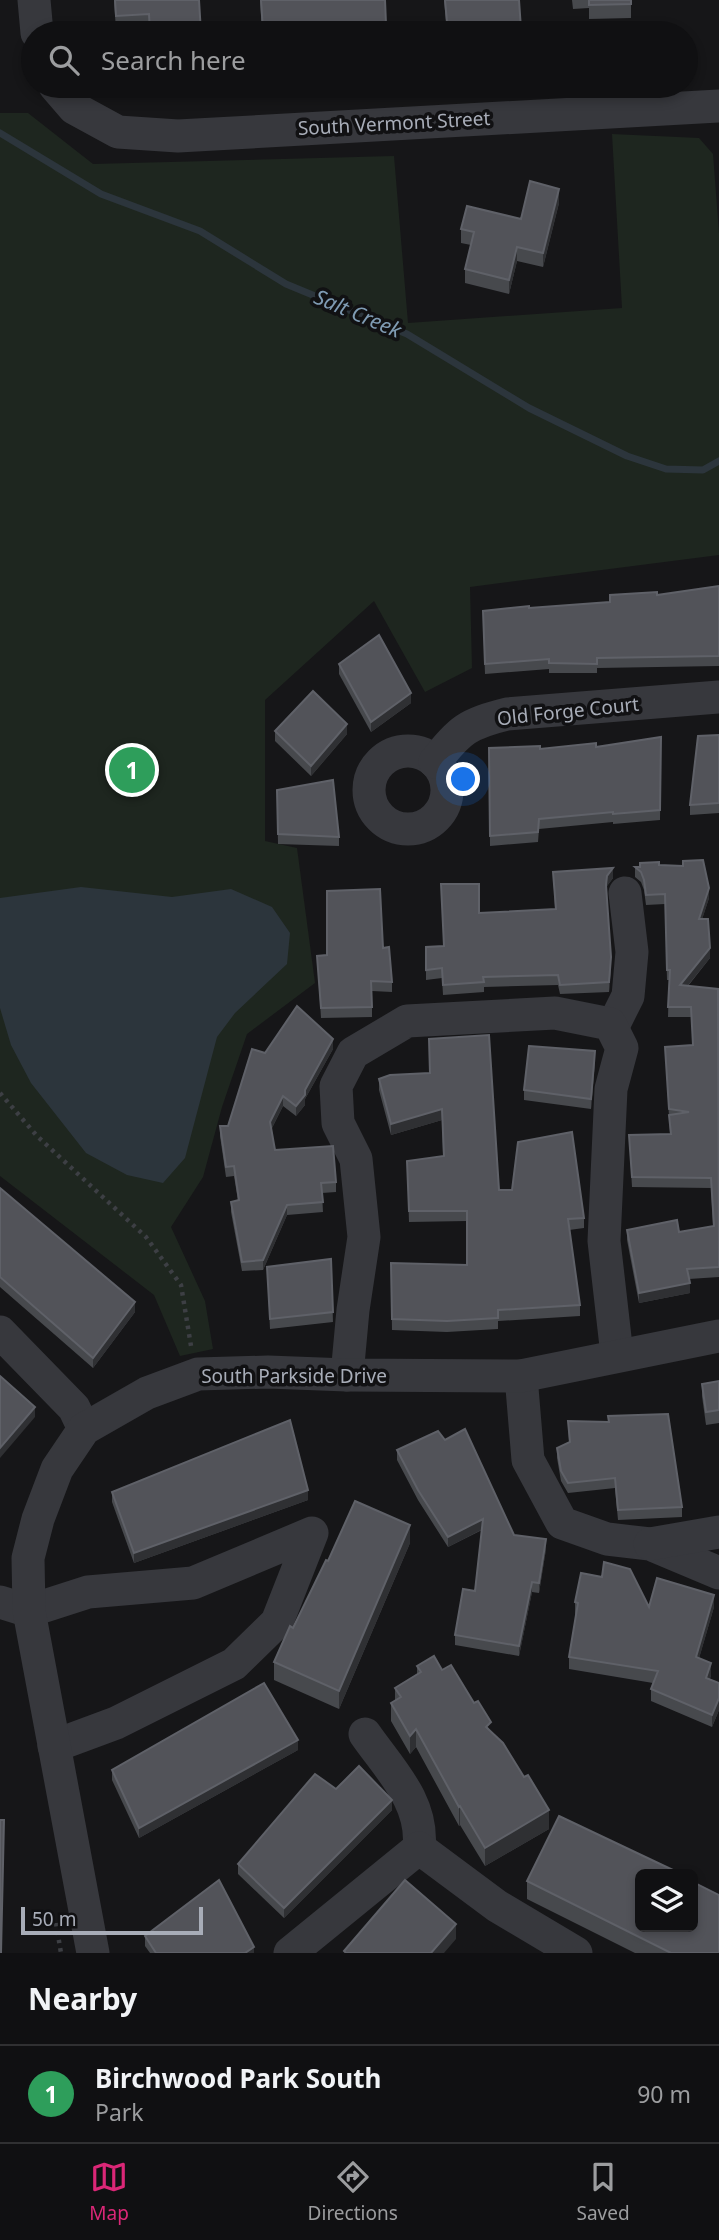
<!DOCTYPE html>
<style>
body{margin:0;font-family:"Noto Sans",sans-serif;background:#19191b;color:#f1f3f6}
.controls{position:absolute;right:21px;bottom:21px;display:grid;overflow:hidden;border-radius:10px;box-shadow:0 4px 10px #0003}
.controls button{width:63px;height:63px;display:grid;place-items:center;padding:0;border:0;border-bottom:2px solid #303032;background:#101012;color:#f1f3f6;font:35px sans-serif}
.scale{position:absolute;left:21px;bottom:18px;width:182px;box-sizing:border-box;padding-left:7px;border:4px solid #a8adb8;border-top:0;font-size:19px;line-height:24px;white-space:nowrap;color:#a8adb8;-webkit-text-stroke:5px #111113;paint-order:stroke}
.you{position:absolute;left:464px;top:780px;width:24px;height:24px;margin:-18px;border:5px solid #fff;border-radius:50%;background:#1a73e8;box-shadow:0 0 0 10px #1a73e833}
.badge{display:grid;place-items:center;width:46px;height:46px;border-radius:50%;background:#db2777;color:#fff;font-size:23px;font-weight:700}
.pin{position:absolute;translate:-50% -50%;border:4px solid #fff;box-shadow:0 2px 7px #0006}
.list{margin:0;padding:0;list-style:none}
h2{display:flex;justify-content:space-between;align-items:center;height:91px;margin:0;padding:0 28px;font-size:30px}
h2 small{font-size:23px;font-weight:400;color:#9c9d9f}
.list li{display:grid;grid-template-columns:46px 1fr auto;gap:21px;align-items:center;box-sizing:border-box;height:98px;padding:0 28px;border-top:2px solid #303032}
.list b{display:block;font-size:26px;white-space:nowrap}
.list p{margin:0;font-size:23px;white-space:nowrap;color:#9c9d9f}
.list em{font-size:23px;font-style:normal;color:#9c9d9f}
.icon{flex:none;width:38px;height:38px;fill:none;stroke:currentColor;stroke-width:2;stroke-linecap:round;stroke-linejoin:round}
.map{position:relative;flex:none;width:719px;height:1953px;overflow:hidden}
.search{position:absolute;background:#101012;box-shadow:0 4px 10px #0003;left:21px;right:21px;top:21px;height:77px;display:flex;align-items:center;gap:18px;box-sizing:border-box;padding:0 24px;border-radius:38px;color:#9c9d9f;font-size:26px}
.sheet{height:189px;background:#101012}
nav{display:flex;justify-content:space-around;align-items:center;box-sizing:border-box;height:98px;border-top:2px solid #303032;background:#101012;font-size:19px;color:#9c9d9f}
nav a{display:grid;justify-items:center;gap:4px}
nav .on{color:#db2777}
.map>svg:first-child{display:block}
.green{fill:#1e261f}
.water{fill:#2c353c}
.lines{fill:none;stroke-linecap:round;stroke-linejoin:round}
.stream{stroke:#2c353c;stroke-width:7}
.path{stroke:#3d3f44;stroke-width:4.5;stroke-dasharray:3.5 5;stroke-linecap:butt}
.minor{stroke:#37383d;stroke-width:33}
.wall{fill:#47494d}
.shaded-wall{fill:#2f3033}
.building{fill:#525359;stroke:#5f6168;stroke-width:2}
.labels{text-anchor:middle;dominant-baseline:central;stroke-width:7;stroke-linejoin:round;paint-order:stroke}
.street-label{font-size:19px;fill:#a8adb8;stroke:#111113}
.water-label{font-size:21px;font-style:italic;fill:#7f9bb3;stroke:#111113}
</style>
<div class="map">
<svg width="719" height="1953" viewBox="0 0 719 1953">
<rect width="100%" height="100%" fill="#161618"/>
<polygon class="green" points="0,113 28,113 93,164 394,156 408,323 622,308 612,134 699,138 713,154 719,233 719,555 470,587 472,668 425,692 374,601 265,700 265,841 297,848 315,983 247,1034 222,1107 203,1177 171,1227 205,1301 213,1349 180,1356 154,1295 0,1176"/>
<polygon class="water" points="81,887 172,897 231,889 272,907 290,933 287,964 235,1013 217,1037 185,1158 163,1183 127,1175 86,1153 31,1083 11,1045 0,1008 0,898"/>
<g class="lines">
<polyline class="stream" points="0,133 101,194 200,231 286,284 407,334 529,408 627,456 666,469 703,470 719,461"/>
<g class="path">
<polyline points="0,1093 37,1136 146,1237 181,1285 191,1346 188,1348"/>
<polyline points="56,1923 61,1953"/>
</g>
<g class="minor">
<polyline points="34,0 37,33"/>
<polyline points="55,86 74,108 118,132 178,136 719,106"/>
<circle cx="408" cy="790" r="39"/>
<path d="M435,762C459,730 469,723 507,714L719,697"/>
<polyline points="612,1028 628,996 632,952 625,893"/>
<polyline points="0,1332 74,1408 84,1429"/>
<polyline points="347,1375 353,1310 364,1237 356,1159 338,1123 336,1086 353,1053 407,1021 555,1013 610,1024 622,1048 611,1089 604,1241 617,1355"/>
<polyline points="521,1376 528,1460 562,1523 607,1539 650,1544 719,1573"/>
<polyline points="650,1544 719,1532"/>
<polyline points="0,1602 29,1611 88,1592 193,1583 312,1533 277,1622 234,1664 116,1723 54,1746"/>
<path d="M365,1734C390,1770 424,1802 419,1848"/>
<polyline points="93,1953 29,1611 28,1558 38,1519 57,1469 84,1429 147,1393 198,1374 268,1372 347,1375 521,1376 719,1336"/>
<polyline points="290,1953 419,1848 497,1906 576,1953"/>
</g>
</g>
<g class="wall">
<polygon points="114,0 199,0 201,33 149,33 149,29 116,30"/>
<polygon points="260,0 385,0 386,33 262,33"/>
<polygon points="444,0 519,0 521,33 447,33"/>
<polygon points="572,0 631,0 631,18 589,19 589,8 573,9"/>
<polygon points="559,203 543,267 517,261 509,294 465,283 465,269 471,245 461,243 461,229 521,219"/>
<polygon points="719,586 719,666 597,668 597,673 549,673 549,669 485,674 483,621 529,608 610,602"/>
<polygon points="339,664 411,703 371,732 339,674"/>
<polygon points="275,731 347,734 311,776 275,741"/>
<polygon points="719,735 719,813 690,815 690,805"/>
<polygon points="661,737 660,820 613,824 613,822 539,829 538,842 490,846 489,748 540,749 596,747"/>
<polygon points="277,790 339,837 339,846 278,844"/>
<polygon points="659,865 709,898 702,919 710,958 688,986 719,1043 719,1277 689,1279 690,1293 639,1303 627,1240 627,1230 679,1232 713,1226 711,1188 632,1187 629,1135 670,1134 665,1047 693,1045 691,1017 668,1017 669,980 667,980 665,904 646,905 644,890 641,882 635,877 635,867"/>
<polygon points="553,872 613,878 607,886 606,891 611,967 609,992 560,994 558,985 484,987 484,992 443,995 442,978 426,980 426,947 444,946 441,884 479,913 555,909"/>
<polygon points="383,948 392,982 392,992 372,991 372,1017 321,1018 317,956"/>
<polygon points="333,1049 305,1099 305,1105 296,1116 283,1106 271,1130 275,1150 336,1182 336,1192 322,1193 323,1212 287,1215 263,1270 242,1271 231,1212 231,1202 238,1201 234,1176 226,1177 220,1136 220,1126 228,1126 265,1053"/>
<polygon points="595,1061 591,1109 524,1100 524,1090"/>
<polygon points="430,1073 499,1190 584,1218 584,1228 569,1230 580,1305 580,1316 498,1321 498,1329 447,1332 392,1330 391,1263 467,1265 467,1221 409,1222 407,1161 443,1156 442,1120 391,1135 379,1090 379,1079"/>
<polygon points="0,1188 135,1312 93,1368 0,1287"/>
<polygon points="331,1259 333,1322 270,1329 267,1267"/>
<polygon points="719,1381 719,1423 706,1425 702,1396 702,1384"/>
<polygon points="608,1416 682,1507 682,1517 618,1520 615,1488 568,1493 561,1481 557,1458 557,1448 569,1443 568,1421 608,1422"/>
<polygon points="397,1450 514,1535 546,1549 539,1593 532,1592 519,1656 455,1645 455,1635 475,1591 482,1530 448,1547 418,1500 397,1460"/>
<polygon points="112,1492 308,1500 134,1563 112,1502"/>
<polygon points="410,1543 339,1709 274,1680 274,1662 328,1561"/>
<polygon points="575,1602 649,1607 714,1607 699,1658 711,1675 710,1679 719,1683 719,1710 712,1727 651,1701 651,1689 653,1683 569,1669 569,1657 576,1615 575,1615"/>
<polygon points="417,1666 442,1670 491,1731 549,1829 485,1866 460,1825 459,1826 416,1747 410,1754 391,1721 391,1703 395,1700 395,1688 417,1674"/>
<polygon points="298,1750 139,1838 112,1780 112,1770"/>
<polygon points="336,1789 392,1810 284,1918 238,1874 238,1864"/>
<polygon points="675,1873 719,1953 635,1953 527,1899 527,1881"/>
<polygon points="145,1936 254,1953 150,1953 145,1946"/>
</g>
<g class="shaded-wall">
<polygon points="559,189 559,203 543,267 543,253"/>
<polygon points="517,247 517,261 509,294 509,280"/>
<polygon points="411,693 411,703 371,732 371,722"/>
<polygon points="347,724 347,734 311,776 311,766"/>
<polygon points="613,868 613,878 607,886 606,895 607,876"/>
<polygon points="709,888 709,898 699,929 699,919"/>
<polygon points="710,948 710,958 680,995 680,985"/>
<polygon points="611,957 611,967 609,992 609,982"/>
<polygon points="333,1039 333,1049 305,1099 305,1105 296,1116 296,1106"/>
<polygon points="595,1051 595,1061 591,1109 591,1099"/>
<polygon points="283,1096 283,1106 270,1132 270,1122"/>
<polygon points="442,1109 442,1120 391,1135 391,1124"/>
<polygon points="287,1205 287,1215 263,1270 263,1260"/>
<polygon points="690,1283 690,1293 639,1303 639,1293"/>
<polygon points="135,1302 135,1312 93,1368 93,1358"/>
<polygon points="35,1407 35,1417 0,1458 0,1448"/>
<polygon points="308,1490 308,1500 134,1563 134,1553"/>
<polygon points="483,1519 483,1529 448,1547 448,1537"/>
<polygon points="410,1525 410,1543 339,1709 339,1691"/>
<polygon points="546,1539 546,1549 539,1593 539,1583"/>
<polygon points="532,1582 532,1592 519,1656 519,1646"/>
<polygon points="714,1595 714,1607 696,1669 696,1657"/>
<polygon points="711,1663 711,1675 706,1690 706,1678"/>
<polygon points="719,1698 719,1710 712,1727 712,1715"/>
<polygon points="416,1729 416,1747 410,1754 410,1736"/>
<polygon points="298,1740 298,1750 139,1838 139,1828"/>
<polygon points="392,1800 392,1810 284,1918 284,1908"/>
<polygon points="460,1806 460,1825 459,1826 459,1807"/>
<polygon points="549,1810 549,1829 485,1866 485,1848"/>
<polygon points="456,1924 456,1939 444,1953 431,1953"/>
<polygon points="254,1947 254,1953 245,1953"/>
</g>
<g class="building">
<polygon points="115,0 199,0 201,33 150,33 149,14 116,16"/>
<polygon points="261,0 385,0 386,24 263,30"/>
<polygon points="445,0 519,0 521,29 479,32 480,33 448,33"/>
<polygon points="589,0 631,0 631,4 589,5"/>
<polygon points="530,181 559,189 543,253 517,247 509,280 465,269 474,232 461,229 467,206 521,219"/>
<polygon points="719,586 719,656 597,658 597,664 549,663 549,659 485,664 483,611 529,606 529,608 610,602 610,595 657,592 657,595"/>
<polygon points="379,635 411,693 371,722 339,664"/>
<polygon points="313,691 347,724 311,766 275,731"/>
<polygon points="719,735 719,803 690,805 698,736"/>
<polygon points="661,737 660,810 613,814 613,812 539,819 538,832 490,836 489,748 540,746 540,749 596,743 596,747"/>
<polygon points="333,780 339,837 278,834 277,790"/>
<polygon points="703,860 709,888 699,919 708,919 710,948 680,985 718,989 719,1267 687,1269 690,1283 639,1293 627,1230 677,1220 679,1232 714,1226 711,1178 632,1177 629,1135 671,1134 669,1115 689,1112 669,1109 665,1047 693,1045 691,1007 668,1007 670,970 667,970 665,894 646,895 644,880 641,872 635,867 640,867 640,863 659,862 659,865 683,866 683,861"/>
<polygon points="613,868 607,876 606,885 611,957 609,982 560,985 558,975 483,977 484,982 443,985 442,968 426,970 426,947 444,946 441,884 479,884 479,913 556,909 553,872"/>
<polygon points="380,889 383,948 389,947 392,982 371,981 372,1007 321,1008 317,956 327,955 327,891"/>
<polygon points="297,1006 333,1039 305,1090 305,1095 296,1106 283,1096 270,1122 275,1150 333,1146 336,1182 321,1183 323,1202 287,1205 263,1260 242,1262 231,1202 239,1200 234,1166 226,1167 220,1126 228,1126 252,1049 265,1053"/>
<polygon points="489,1035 499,1190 512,1190 518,1142 572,1132 584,1218 568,1219 580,1305 498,1310 498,1318 447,1321 392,1319 391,1263 467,1265 467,1211 409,1211 407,1161 444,1156 442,1109 391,1124 379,1079 390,1075 430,1073 429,1039"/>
<polygon points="529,1046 595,1051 591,1099 524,1090"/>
<polygon points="0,1188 135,1302 93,1358 0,1277"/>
<polygon points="331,1259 333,1312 270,1319 267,1267"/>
<polygon points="0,1376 35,1407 0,1448"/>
<polygon points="719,1381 719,1410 706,1412 702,1384"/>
<polygon points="668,1414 682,1507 618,1510 615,1478 568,1483 561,1471 557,1448 570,1442 568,1421 609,1422 608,1416"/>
<polygon points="290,1420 308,1490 134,1553 112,1492"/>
<polygon points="465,1429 514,1535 546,1539 539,1583 532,1582 519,1646 455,1635 463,1589 475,1591 483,1519 448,1537 418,1490 397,1450 438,1431 445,1440"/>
<polygon points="355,1501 410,1525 339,1691 274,1662 290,1626 293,1628 326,1560 328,1561"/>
<polygon points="604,1562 630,1569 649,1607 657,1578 714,1595 696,1657 711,1663 706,1678 719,1683 719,1698 712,1715 651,1689 658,1671 569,1657 578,1603 575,1602 581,1573 602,1577"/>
<polygon points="434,1656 442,1670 451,1665 474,1703 478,1701 491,1722 486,1727 503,1743 524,1777 528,1775 549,1810 485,1848 460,1806 459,1807 416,1729 410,1736 391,1703 401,1697 395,1688 421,1672 417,1666"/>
<polygon points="264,1683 298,1740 139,1828 112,1770"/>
<polygon points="359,1766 392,1800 284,1908 238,1864 315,1774 336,1789"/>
<polygon points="559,1816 675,1871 675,1873 677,1874 640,1874 640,1927 693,1927 693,1882 719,1895 719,1953 671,1953 527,1881"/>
<polygon points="0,1820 4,1820 1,1953 0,1953"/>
<polygon points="219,1880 254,1947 245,1953 156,1953 145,1936"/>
<polygon points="405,1880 456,1924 431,1953 346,1953 344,1951"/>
</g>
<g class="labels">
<g class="street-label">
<text transform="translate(394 123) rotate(-3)">South Vermont Street</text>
<text transform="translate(568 711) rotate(-6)">Old Forge Court</text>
<text x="294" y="1376">South Parkside Drive</text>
</g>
<g class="water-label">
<text transform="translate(358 313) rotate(23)">Salt Creek</text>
</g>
</g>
</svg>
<div class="controls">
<button><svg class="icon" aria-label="layers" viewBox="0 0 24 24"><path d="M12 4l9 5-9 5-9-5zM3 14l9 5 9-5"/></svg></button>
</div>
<div class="scale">50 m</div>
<div class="you"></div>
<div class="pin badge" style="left:132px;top:770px;background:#2e9e5b">1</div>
<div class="search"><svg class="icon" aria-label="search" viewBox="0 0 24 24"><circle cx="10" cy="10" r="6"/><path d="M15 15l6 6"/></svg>Search here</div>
</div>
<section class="sheet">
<h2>Nearby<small></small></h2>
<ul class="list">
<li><span class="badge" style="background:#2e9e5b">1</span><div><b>Birchwood Park South</b><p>Park</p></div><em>90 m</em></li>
</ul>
</section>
<nav>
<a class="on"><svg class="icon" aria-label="map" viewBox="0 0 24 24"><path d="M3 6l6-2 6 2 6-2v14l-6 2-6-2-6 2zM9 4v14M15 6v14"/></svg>Map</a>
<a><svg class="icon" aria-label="directions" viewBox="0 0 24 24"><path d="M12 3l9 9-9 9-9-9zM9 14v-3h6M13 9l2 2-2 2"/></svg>Directions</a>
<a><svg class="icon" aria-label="saved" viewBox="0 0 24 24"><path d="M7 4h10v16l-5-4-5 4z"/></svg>Saved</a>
</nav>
